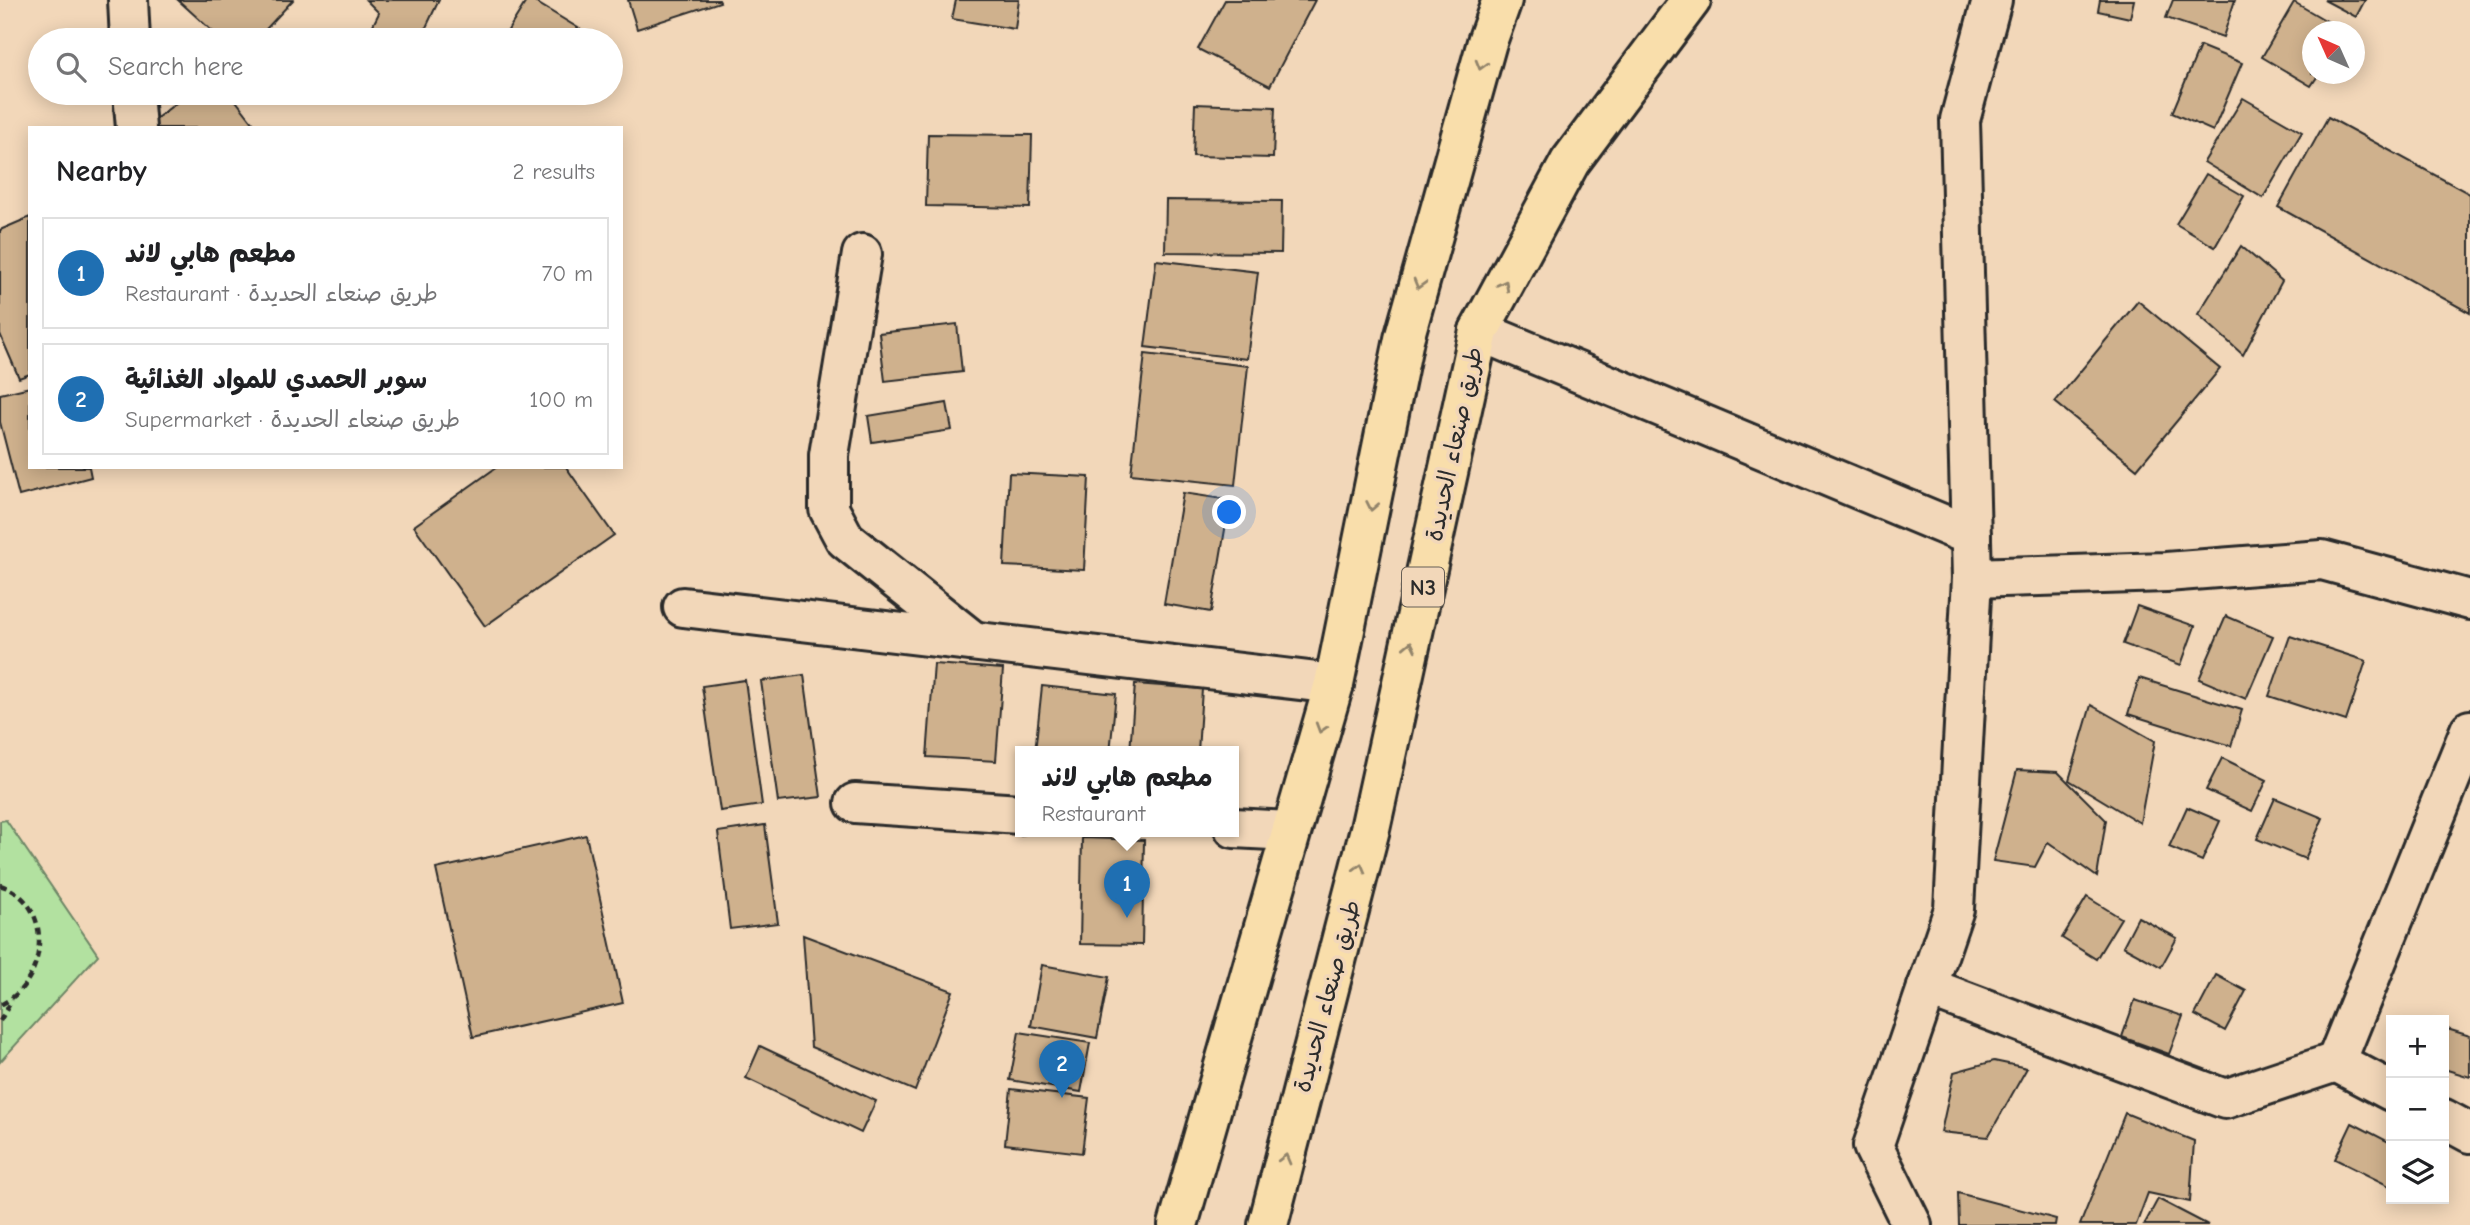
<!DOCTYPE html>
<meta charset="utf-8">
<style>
body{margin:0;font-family:"Comic Neue","Playpen Sans Arabic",sans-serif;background:#f2f2f2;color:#202124}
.controls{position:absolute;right:21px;bottom:21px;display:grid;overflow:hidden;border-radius:0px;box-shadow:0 4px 18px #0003}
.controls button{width:63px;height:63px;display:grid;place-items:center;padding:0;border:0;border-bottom:2px solid #e0e0e0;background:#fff;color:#202124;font:35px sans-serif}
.compass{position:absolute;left:2302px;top:21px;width:63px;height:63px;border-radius:50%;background:#fff;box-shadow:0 4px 18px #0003;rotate:315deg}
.you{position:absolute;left:1230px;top:513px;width:24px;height:24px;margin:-18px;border:5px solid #fff;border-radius:50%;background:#1a73e8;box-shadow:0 0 0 10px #1a73e833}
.badge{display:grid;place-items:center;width:46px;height:46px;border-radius:50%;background:#1f6fb2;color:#fff;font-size:23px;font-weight:700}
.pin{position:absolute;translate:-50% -58px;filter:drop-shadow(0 2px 4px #0008)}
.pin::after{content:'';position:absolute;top:37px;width:24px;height:21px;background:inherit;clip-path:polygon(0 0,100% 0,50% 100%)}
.popup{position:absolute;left:1015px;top:746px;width:224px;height:91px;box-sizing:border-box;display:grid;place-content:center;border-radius:0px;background:#fff;filter:drop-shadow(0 2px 5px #0005);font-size:23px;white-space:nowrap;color:#757577}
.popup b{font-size:26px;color:#202124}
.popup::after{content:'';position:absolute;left:50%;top:100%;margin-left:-14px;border:14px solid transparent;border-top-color:#fff}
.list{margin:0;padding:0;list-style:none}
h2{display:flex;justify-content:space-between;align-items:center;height:91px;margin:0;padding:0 28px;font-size:30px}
h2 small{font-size:23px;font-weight:400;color:#757577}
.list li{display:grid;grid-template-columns:46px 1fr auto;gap:21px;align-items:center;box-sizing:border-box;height:112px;margin:0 14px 14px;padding:0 14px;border:2px solid #e0e0e0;border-radius:0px}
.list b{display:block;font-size:26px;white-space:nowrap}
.list p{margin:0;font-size:23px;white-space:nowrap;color:#757577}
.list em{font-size:23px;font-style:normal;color:#757577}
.icon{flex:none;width:38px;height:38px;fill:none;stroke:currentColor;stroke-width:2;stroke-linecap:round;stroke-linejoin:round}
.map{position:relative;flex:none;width:2470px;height:1225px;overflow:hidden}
.search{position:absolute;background:#fff;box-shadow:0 4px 18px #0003;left:28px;top:28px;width:595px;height:77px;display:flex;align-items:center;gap:18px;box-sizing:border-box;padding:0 24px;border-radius:38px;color:#757577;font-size:26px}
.panel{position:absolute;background:#fff;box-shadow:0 4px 18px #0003;left:28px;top:126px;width:595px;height:343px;border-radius:0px}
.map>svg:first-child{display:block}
.green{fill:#b2e1a0;stroke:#6e8666;stroke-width:2}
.building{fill:#cfb18d;stroke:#2b2b2b;stroke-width:2}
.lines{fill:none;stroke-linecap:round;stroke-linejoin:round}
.minor-casing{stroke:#2b2b2b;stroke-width:44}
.major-casing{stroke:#2b2b2b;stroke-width:44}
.path{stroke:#2b2b2b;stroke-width:4.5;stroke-dasharray:7 5;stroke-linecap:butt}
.minor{stroke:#f2d7b9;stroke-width:38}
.major{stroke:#f9deab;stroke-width:38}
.oneway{stroke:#92846b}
.labels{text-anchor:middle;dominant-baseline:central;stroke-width:7;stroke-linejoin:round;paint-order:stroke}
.shield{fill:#f2d7b9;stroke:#675f56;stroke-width:2}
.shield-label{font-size:23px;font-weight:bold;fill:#2b2b2b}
.street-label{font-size:24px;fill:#2b2b2b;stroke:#f2d7b9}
</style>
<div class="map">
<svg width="2470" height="1225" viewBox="0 0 2470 1225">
<rect width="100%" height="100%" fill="#f2d7b9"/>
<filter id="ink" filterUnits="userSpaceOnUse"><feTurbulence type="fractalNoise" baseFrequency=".0143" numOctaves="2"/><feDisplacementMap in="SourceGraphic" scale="14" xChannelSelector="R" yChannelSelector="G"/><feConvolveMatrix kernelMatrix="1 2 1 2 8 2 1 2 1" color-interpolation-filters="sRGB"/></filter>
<g filter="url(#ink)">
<polygon class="green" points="6,820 98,955 0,1062 0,821"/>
<g class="building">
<polygon points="178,0 293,0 256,40 222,40"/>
<polygon points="366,0 439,0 421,38 423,40 375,40 368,35 379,13"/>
<polygon points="527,0 532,0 588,34 584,40 502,40"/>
<polygon points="628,0 719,0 720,2 637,29"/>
<polygon points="956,0 1019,0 1015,29 952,19"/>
<polygon points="1225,0 1315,0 1270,86 1198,49"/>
<polygon points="2100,0 2134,0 2130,18 2098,11"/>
<polygon points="2173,0 2235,0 2223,37 2166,18"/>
<polygon points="2324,0 2365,0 2356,17"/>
<polygon points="2294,2 2344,31 2312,32 2312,74 2319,74 2311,86 2262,57"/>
<polygon points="2200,46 2242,63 2213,131 2172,113"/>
<polygon points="189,93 230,93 257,128 158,128 153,121"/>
<polygon points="2243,98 2302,132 2263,198 2204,162"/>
<polygon points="1195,104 1275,107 1273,158 1193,156"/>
<polygon points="2328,117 2470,194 2470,313 2278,207"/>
<polygon points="928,134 1032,135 1030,208 926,206"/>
<polygon points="2206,174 2244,196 2215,247 2176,224"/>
<polygon points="1166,200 1282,201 1281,253 1165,252"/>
<polygon points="30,217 30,374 19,378 0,334 0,230"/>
<polygon points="2241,246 2282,281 2243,355 2198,314"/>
<polygon points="1156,260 1258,272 1247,359 1145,347"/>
<polygon points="2138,301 2220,369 2137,469 2055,402"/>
<polygon points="957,324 962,372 885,381 879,333"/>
<polygon points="1145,354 1248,366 1235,485 1131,474"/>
<polygon points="30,387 30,467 89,467 91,477 19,496 0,422 0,394"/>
<polygon points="947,403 952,430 872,442 868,416"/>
<polygon points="497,467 566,467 614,535 485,626 414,526"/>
<polygon points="1009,473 1089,477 1084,570 1004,566"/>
<polygon points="1183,493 1230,500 1211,612 1164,604"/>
<polygon points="2137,606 2195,626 2181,665 2123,644"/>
<polygon points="2226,616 2273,636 2246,699 2199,679"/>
<polygon points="2290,636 2366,661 2346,721 2269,696"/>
<polygon points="934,664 1003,669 996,761 927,757"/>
<polygon points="804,675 821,797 778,802 761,681"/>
<polygon points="2139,678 2242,710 2231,746 2128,714"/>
<polygon points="745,680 762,805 720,811 702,686"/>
<polygon points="1135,684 1202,689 1198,752 1130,752"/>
<polygon points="1042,686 1116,694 1110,752 1035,752"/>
<polygon points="2091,705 2155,741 2140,823 2069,780"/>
<polygon points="2222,758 2267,780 2252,811 2206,790"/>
<polygon points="2017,770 2058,772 2106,820 2097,877 2048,842 2035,867 1993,861"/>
<polygon points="2275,798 2323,818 2305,859 2257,839"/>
<polygon points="2187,807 2220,821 2202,861 2169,847"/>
<polygon points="765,825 778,923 730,929 718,832"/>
<polygon points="586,835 623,1003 473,1037 436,869"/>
<polygon points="1082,838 1144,840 1142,945 1080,944"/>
<polygon points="2087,897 2121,918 2096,959 2062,938"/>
<polygon points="2138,917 2177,938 2161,967 2123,946"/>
<polygon points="803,935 953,991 915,1091 811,1047"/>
<polygon points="1042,965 1109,977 1097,1038 1031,1026"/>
<polygon points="2216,975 2246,991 2225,1031 2195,1015"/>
<polygon points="2135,1000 2183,1016 2169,1054 2122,1037"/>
<polygon points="2444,1028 2470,1036 2470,1077 2444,1069"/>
<polygon points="1019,1032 1090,1043 1081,1092 1010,1080"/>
<polygon points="760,1046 876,1101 861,1133 746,1078"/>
<polygon points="1994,1061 2027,1068 1988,1137 1941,1132 1954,1072"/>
<polygon points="1011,1089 1089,1098 1082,1153 1005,1144"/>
<polygon points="2125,1113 2194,1141 2190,1202 2148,1193 2136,1225 2080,1225"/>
<polygon points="2352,1123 2391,1143 2391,1187 2335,1159"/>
<polygon points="1958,1193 2056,1219 2055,1225 1959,1225"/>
<polygon points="2158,1199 2208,1225 2144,1225"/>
</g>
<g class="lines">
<g class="minor-casing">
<g id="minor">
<polyline points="128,0 130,40"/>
<polyline points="1992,0 1960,120 1972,578 2166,572 2322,560 2470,600"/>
<polyline points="133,93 136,128"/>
<polyline points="862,254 829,455 829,509 845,539 973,641"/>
<polyline points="1479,331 1971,536"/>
<polyline points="683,607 1334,684"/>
<polyline points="855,803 1020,814"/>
<polyline points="1234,828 1290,831"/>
<polyline points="1927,987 2225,1099 2336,1062"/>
<polyline points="2391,1091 2336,1062 2470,730"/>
<polyline points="2444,1119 2470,1133"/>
<polyline points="1912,1225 1873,1146 1954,909 1972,578"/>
</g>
</g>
<g class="major-casing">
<g id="major">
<polyline points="1178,1225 1334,684 1404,339 1487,42 1502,0"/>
<polyline points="1268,1225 1370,829 1479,331 1570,162 1691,0"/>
</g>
</g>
<g class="path">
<path d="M0,885C56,903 48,983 0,1005"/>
<polyline points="0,1021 12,1000"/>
</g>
<use href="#minor" class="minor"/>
<use href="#major" class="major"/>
</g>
<defs><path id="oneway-chevron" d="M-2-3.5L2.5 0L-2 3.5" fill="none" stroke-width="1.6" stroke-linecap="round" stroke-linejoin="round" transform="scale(1.75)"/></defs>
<g class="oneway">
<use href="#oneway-chevron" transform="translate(1481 65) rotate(106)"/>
<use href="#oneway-chevron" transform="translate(1419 284) rotate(106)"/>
<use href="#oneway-chevron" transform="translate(1504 285) rotate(-62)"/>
<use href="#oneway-chevron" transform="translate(1372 506) rotate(101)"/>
<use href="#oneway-chevron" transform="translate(1410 646) rotate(-78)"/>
<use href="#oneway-chevron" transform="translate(1321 728) rotate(107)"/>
<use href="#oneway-chevron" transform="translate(1360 868) rotate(-75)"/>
<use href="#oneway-chevron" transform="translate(1285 1159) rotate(-75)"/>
</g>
</g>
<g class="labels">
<rect class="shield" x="1402" y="567.5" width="42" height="39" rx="5"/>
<g class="shield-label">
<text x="1423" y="587">N3</text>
</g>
<g class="street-label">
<text transform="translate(1454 444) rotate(-78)">طريق صنعاء الحديدة</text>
<text transform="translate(1327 996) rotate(-75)">طريق صنعاء الحديدة</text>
</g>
</g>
</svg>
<div class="controls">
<button>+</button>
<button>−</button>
<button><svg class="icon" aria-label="layers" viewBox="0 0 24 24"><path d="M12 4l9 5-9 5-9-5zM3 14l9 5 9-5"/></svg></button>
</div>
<svg class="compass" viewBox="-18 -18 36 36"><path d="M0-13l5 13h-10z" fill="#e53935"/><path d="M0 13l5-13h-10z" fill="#757577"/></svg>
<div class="you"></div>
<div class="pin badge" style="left:1127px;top:918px">1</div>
<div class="popup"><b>مطعم هابي لاند</b>Restaurant</div>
<div class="pin badge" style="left:1062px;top:1098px">2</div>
<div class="search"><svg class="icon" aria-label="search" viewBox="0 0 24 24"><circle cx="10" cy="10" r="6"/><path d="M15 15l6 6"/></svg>Search here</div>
<section class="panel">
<h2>Nearby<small>2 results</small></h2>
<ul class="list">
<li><span class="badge">1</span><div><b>مطعم هابي لاند</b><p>Restaurant · طريق صنعاء الحديدة</p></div><em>70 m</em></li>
<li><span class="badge">2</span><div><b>سوبر الحمدي للمواد الغذائية</b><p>Supermarket · طريق صنعاء الحديدة</p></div><em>100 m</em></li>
</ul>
</section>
</div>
